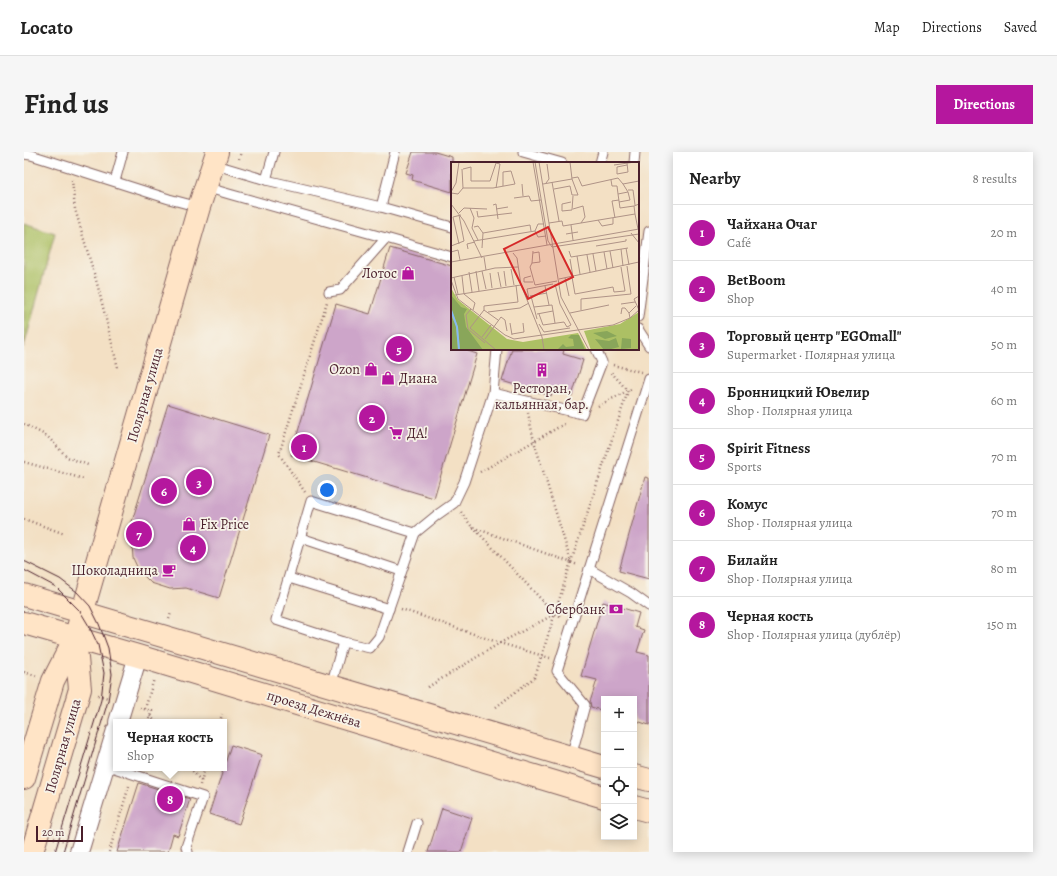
<!DOCTYPE html>
<meta charset="utf-8">
<style>
body{margin:0;font-family:Alegreya,serif;background:#f6f6f6;color:#222}
.controls{position:absolute;right:12px;bottom:12px;display:grid;overflow:hidden;border-radius:0px;box-shadow:0 2px 10px #0003}
.controls button{width:36px;height:36px;display:grid;place-items:center;padding:0;border:0;border-bottom:1px solid #e0e0e0;background:#fff;color:#222;font:20px sans-serif}
.scale{position:absolute;left:12px;bottom:10px;width:47px;box-sizing:border-box;padding-left:4px;border:2px solid #4a1f2b;border-top:0;font-size:11px;line-height:14px;white-space:nowrap;color:#4a1f2b;-webkit-text-stroke:3px #f7f3e8;paint-order:stroke}
.you{position:absolute;left:303px;top:338px;width:14px;height:14px;margin:-10px;border:3px solid #fff;border-radius:50%;background:#1a73e8;box-shadow:0 0 0 6px #1a73e833}
.badge{display:grid;place-items:center;width:26px;height:26px;border-radius:50%;background:#b5179e;color:#fff;font-size:13px;font-weight:700}
.pin{position:absolute;translate:-50% -50%;border:2px solid #fff;box-shadow:0 1px 4px #0006}
.popup{position:absolute;left:89px;top:567px;width:114px;height:52px;box-sizing:border-box;display:grid;place-content:center;border-radius:0px;background:#fff;filter:drop-shadow(0 1px 3px #0005);font-size:13px;white-space:nowrap;color:#767676}
.popup b{font-size:15px;color:#222}
.popup::after{content:'';position:absolute;left:50%;top:100%;margin-left:-8px;border:8px solid transparent;border-top-color:#fff}
.list{margin:0;padding:0;list-style:none}
h2{display:flex;justify-content:space-between;align-items:center;height:52px;margin:0;padding:0 16px;font-size:17px}
h2 small{font-size:13px;font-weight:400;color:#767676}
.list li{display:grid;grid-template-columns:26px 1fr auto;gap:12px;align-items:center;box-sizing:border-box;height:56px;padding:0 16px;border-top:1px solid #e0e0e0}
.list b{display:block;font-size:15px;white-space:nowrap}
.list p{margin:0;font-size:13px;white-space:nowrap;color:#767676}
.list em{font-size:13px;font-style:normal;color:#767676}
.icon{flex:none;width:22px;height:22px;fill:none;stroke:currentColor;stroke-width:2;stroke-linecap:round;stroke-linejoin:round}
.map{position:relative;flex:none;width:625px;height:700px;overflow:hidden;border-radius:0px}
header{display:flex;align-items:center;gap:24px;box-sizing:border-box;height:56px;padding:0 20px;background:#fff;border-bottom:1px solid #e0e0e0}
header strong{font-size:19px}
nav{display:flex;gap:22px;margin-inline-start:auto;font-size:14px}
.intro{display:flex;align-items:center;justify-content:space-between;box-sizing:border-box;height:96px;padding:0 24px}
h1{margin:0;font-size:28px}
.button{padding:10px 18px;border-radius:0px;background:#b5179e;color:#fff;font-size:14px;font-weight:700}
main{display:flex;gap:24px;padding:0 24px}
aside{flex:1;background:#fff;border-radius:0px;box-shadow:0 2px 10px #0003}
.map>svg:first-child{display:block}
.green{fill:#acc064;stroke:#7b7048}
.building{fill:#cda5c9}
.lines{fill:none;stroke-linecap:round;stroke-linejoin:round}
.service-casing{stroke:#856361;stroke-width:11}
.minor-casing{stroke:#856361;stroke-width:20}
.secondary-casing{stroke:#856361;stroke-width:24}
.path{stroke:#856361;stroke-width:2.5;stroke-dasharray:1 3;stroke-linecap:butt}
.service{stroke:#fff;stroke-width:9}
.minor{stroke:#fff;stroke-width:18}
.secondary{stroke:#ffe4c6;stroke-width:22}
.tram{stroke:#4a1f2b;stroke-width:1}
.labels{text-anchor:middle;dominant-baseline:central;stroke-width:3.5;stroke-linejoin:round;paint-order:stroke}
.poi-label{font-size:14px;fill:#4a1f2b;stroke:#f7f3e8;text-anchor:end}
.street-label{font-size:14px;fill:#4a1f2b;stroke:#f7f3e8}
.inset-river{fill:none;stroke:#85b9f3;stroke-width:2}
.inset-road{fill:none;stroke:#af9387;stroke-width:1}
.view{fill:#d62828;fill-opacity:0.15;stroke:#d62828;stroke-width:2}
.inset-edge{fill:none;stroke:#4a1f2b;stroke-width:2}
</style>
<header>
<strong>Locato</strong>
<nav><a>Map</a><a>Directions</a><a>Saved</a></nav>
</header>
<div class="intro"><h1>Find us</h1><a class="button">Directions</a></div>
<main>
<div class="map">
<svg width="625" height="700" viewBox="0 0 625 700">
<rect width="100%" height="100%" fill="#f7f3e8"/>
<filter id="ink" filterUnits="userSpaceOnUse"><feTurbulence type="fractalNoise" baseFrequency=".025" numOctaves="2"/><feDisplacementMap in="SourceGraphic" scale="8" xChannelSelector="R" yChannelSelector="G"/><feConvolveMatrix kernelMatrix="1 2 1 2 8 2 1 2 1" color-interpolation-filters="sRGB"/></filter>
<filter id="wash" filterUnits="userSpaceOnUse"><feTurbulence type="fractalNoise" baseFrequency=".012" numOctaves="4" result="noise"/><feDisplacementMap in="SourceGraphic" scale="16" xChannelSelector="R" yChannelSelector="G"/><feGaussianBlur stdDeviation="0.9" result="paint"/><feColorMatrix in="noise" values="0 0 0 0 0 0 0 0 0 0 0 0 0 0 0 0 0 1.4 0 .05"/><feComposite in="paint" operator="in"/></filter>
<g filter="url(#wash)">
<rect width="100%" height="100%" fill="#f3e0c4"/>
<polygon class="green" points="0,71 31,81 0,195"/>
<g id="blocks">
<g class="building">
<polygon points="389,0 411,0 428,5 428,40 388,28 389,23 382,21"/>
<polygon points="366,96 428,114 428,197 444,197 444,199 453,202 410,346 267,303 312,152 346,162"/>
<polygon points="488,197 540,197 539,202 559,208 548,244 529,238 527,244 478,229"/>
<polygon points="144,252 245,283 195,446 162,436 146,437 127,431 115,419 109,406 108,391 111,378 106,376"/>
<polygon points="621,325 625,326 625,427 595,419"/>
<polygon points="579,450 615,461 611,475 620,478 613,500 625,503 625,573 610,568 610,547 580,547 580,559 567,555 566,550 573,528 557,524"/>
<polygon points="207,593 238,603 215,672 185,662"/>
<polygon points="115,631 166,647 154,684 149,682 144,700 93,700"/>
<polygon points="418,656 448,666 437,700 404,700"/>
</g>
</g>
</g>
<g filter="url(#ink)">
<use href="#blocks" fill-opacity="0" stroke="#856361" stroke-width="1"/>
<g class="lines">
<g class="service-casing">
<g id="service">
<polyline points="499,0 538,11"/>
<polyline points="0,2 7,3 145,47 175,55"/>
<polyline points="576,11 579,0"/>
<polyline points="610,11 611,0"/>
<polyline points="189,12 242,28 357,55 428,75"/>
<polyline points="242,28 250,0"/>
<polyline points="91,29 99,0"/>
<polyline points="181,35 205,42 362,86 428,105"/>
<polyline points="357,55 371,0"/>
<polyline points="305,140 316,138 362,86"/>
<polyline points="614,165 625,79"/>
<polyline points="614,177 625,194"/>
<polyline points="469,241 558,262 578,210 572,197"/>
<polyline points="277,386 377,419"/>
<polyline points="565,417 607,441 625,454"/>
<polyline points="265,426 365,457"/>
<polyline points="319,490 252,468 287,349 391,381 413,363 430,351 440,330 469,241 473,197"/>
<polyline points="307,534 319,490 346,496 355,485 391,381"/>
<polyline points="547,605 561,553 533,519 625,227"/>
<polyline points="81,613 179,645 162,695 164,700"/>
<polyline points="384,700 393,671"/>
</g>
</g>
<g class="minor-casing">
<g id="minor">
<polyline points="94,570 114,504"/>
<polyline points="55,700 92,578"/>
</g>
</g>
<g class="secondary-casing">
<g id="secondary">
<polyline points="0,443 580,615"/>
<polyline points="0,471 114,504 580,645"/>
<polyline points="610,624 625,628"/>
<polyline points="0,626 29,529 51,486 175,55 193,0"/>
<polyline points="610,655 625,659"/>
<polyline points="8,700 56,537 51,486"/>
</g>
</g>
<g class="path">
<polyline points="215,7 217,0"/>
<polyline points="48,28 51,57 74,135 94,216"/>
<polyline points="589,213 617,220"/>
<polyline points="574,254 609,236"/>
<polyline points="0,272 23,284 43,305 64,313"/>
<polyline points="0,310 60,327"/>
<polyline points="456,320 542,271"/>
<polyline points="281,340 255,302 303,150"/>
<polyline points="437,360 448,375 554,413"/>
<polyline points="0,367 41,382"/>
<polyline points="449,375 531,462 538,465"/>
<polyline points="547,410 604,239 587,220"/>
<polyline points="377,457 476,491 526,506"/>
<polyline points="145,467 147,461"/>
<polyline points="0,520 12,524"/>
<polyline points="404,535 476,491 531,462"/>
<polyline points="74,543 84,546"/>
<polyline points="472,555 511,525 547,410 510,289 504,261"/>
<polyline points="116,556 128,559 124,570"/>
<polyline points="121,557 130,527"/>
<polyline points="126,564 132,570"/>
<polyline points="196,570 198,562"/>
<polyline points="166,616 177,629"/>
<polyline points="176,633 181,616"/>
<polyline points="30,686 41,689"/>
<polyline points="85,700 105,634"/>
</g>
<use href="#service" class="service"/>
<use href="#minor" class="minor"/>
<use href="#secondary" class="secondary"/>
<g class="tram">
<polyline points="0,409 36,427 53,440 66,454 75,472 84,496 88,522 84,549 39,700"/>
<polyline points="0,418 32,435 56,459 65,474 74,493 80,521 77,548 31,700"/>
</g>
</g>
</g>
<defs>
<g id="shop-bare" transform="scale(1.08)"><path d="M-5-2.5h2.3a2.7 3.5 0 0 1 5.4 0H5L5.5 6h-11ZM-1.5-2.5h3a1.5 2.3 0 0 0-3 0Z" fill="#b5179e" stroke="#f7f3e8" stroke-width="2.5" paint-order="stroke"/></g>
<g id="building-bare" transform="scale(1.08)"><path d="M-4-6H4V6H1V3H-1V6H-4ZM-2.5-4.3h1.7v1.8h-1.7ZM.8-4.3h1.7v1.8H.8ZM-2.5-1h1.7V.8h-1.7ZM.8-1h1.7V.8H.8Z" fill="#b5179e" stroke="#f7f3e8" stroke-width="2.5" paint-order="stroke"/></g>
<g id="supermarket-bare" transform="scale(1.08)"><path d="M-6-5.5h2.5l.6 2H6L4.5 2H-2.5L-4.4-4H-6ZM-1.5 3.2a1.3 1.3 0 1 0 .1 0ZM3 3.2a1.3 1.3 0 1 0 .1 0Z" fill="#b5179e" stroke="#f7f3e8" stroke-width="2.5" paint-order="stroke"/></g>
<g id="cafe-bare" transform="scale(1.08)"><path d="M-5.5-4.5H6V0H3Q3 3.5 0 3.5H-2.5Q-5.5 3.5-5.5 0ZM3-3.2v2h1.7v-2ZM-6 4.5H4V6H-6Z" fill="#b5179e" stroke="#f7f3e8" stroke-width="2.5" paint-order="stroke"/></g>
<g id="bank-bare" transform="scale(1.08)"><path d="M-6-4H6V4H-6ZM0-2.3a2.3 2.3 0 1 0 0 4.6a2.3 2.3 0 1 0 0-4.6Z" fill="#b5179e" stroke="#f7f3e8" stroke-width="2.5" paint-order="stroke"/></g>
</defs>
<g fill-rule="evenodd">
<use href="#shop-bare" x="384" y="121"/>
<use href="#shop-bare" x="347" y="217"/>
<use href="#building-bare" x="518" y="218"/>
<use href="#shop-bare" x="364" y="226"/>
<use href="#supermarket-bare" x="372" y="281"/>
<use href="#shop-bare" x="165" y="372"/>
<use href="#cafe-bare" x="145" y="418"/>
<use href="#bank-bare" x="592" y="457"/>
</g>
<g class="labels">
<g class="poi-label">
<text x="373" y="121">Лотос</text>
<text x="336" y="217">Ozon</text>
<text x="375" y="226" text-anchor="start">Диана</text>
<text x="518" y="236" text-anchor="middle">Ресторан,<tspan x="518" dy="16">кальянная, бар.</tspan></text>
<text x="383" y="281" text-anchor="start">ДА!</text>
<text x="176" y="372" text-anchor="start">Fix Price</text>
<text x="134" y="418">Шоколадница</text>
<text x="581" y="457">Сбербанк</text>
</g>
<g class="street-label">
<text transform="translate(121 243) rotate(-74)">Полярная улица</text>
<text transform="translate(290 557) rotate(17)">проезд Дежнёва</text>
<text transform="translate(39 594) rotate(-74)">Полярная улица</text>
</g>
</g>
<g transform="translate(427 10)">
<rect width="188" height="188" fill="#f3e0c4"/>
<path d="M0,126L7,138L56,177L72,180L127,171L136,188H0ZM188,150V188H140L133,169L169,162Z" fill="#acc064"/>
<path d="M0,133L10,145L16,147L13,152L15,165L32,188H9L7,165L0,146ZM0,154L5,163L7,188H0ZM156,169L166,174L154,177L142,171ZM120,173H128L134,188H106L112,182L115,185L123,184L122,177L117,176ZM165,176L168,185L156,188H153L144,177L158,179ZM171,176L180,177V186L170,187Z" fill="#89a65a"/>
<path class="inset-river" d="M0,148L6,165L8,188"/>
<path class="inset-road" d="M82,0L96,83M84,0L97,79L101,85L188,72M88,0L110,135L138,188M176,1L177,10L166,12V5L176,3M163,3L184,0M11,7L12,26M12,7L20,5V19H39L45,1L49,2L45,26M121,16L127,15L131,24L167,16L172,22L188,19M160,18L161,24H166L167,32L177,30L172,22M101,20L108,59M95,21L98,17L96,2M71,22L72,34M92,22L121,17L119,0M103,27L119,24L121,33H127L121,17M177,28H182L184,43M0,30L5,21L8,0M0,31L7,32L12,26H42L64,22L60,9L52,10V24M167,32L169,46L183,44M63,36L78,34L80,39L90,38M120,40L111,42V49L121,48L122,34M168,40L179,38L177,30M0,42L13,59L31,96M42,43L45,42L47,57M19,46L23,56L21,66L27,78M45,47L57,45M122,47L132,44L134,55L130,61M26,49L27,55L61,51M8,51L13,46L36,47M184,52L187,67M164,56L161,39L168,38M147,58L151,64L162,62V56M98,61L111,59L112,64L184,52L183,44L188,42M120,63L122,78M23,65L27,64L32,71L31,86M84,69L87,75L95,74M32,71L79,63L80,69M180,71L188,81M115,72L127,70M23,79L84,69L87,62H93M8,82L2,55L10,53M0,84L13,79L8,53M145,84L175,79V77M175,86L178,103M17,87L16,82L24,80M170,87L172,104M118,89L120,95L177,86M159,89L162,106M0,90L7,88L9,98M153,90L156,107M62,91L66,96L70,123L91,175L93,188M82,91L88,90L89,100L81,101L79,105L84,123L106,119M142,92L145,109M136,93L139,110M126,94L129,112M33,95L35,108M119,97L122,115M0,100L188,67M81,101L82,89M60,107L63,123M25,109L28,129M31,109L35,127M53,109L55,124M18,110L21,130M47,110L50,125M39,111L41,126M11,114L13,132L24,141L22,148M80,114L73,116V120H82M3,115L7,132M121,115L124,132L162,125L163,130L174,129L170,105M0,116L44,106L67,105M114,116L118,134M108,117L188,100M0,118L7,137L54,173L63,177L162,163L179,156L188,148M94,124L98,143M4,133L70,123M79,134L96,131M80,134L86,157M188,134L183,137L188,148M78,137L76,127L102,122M170,142L184,140M83,145L101,143L104,161M20,147L15,153L17,167L34,181M33,148L19,166L45,188M130,148V137L180,132L176,104M37,150L69,146L78,141M119,151L158,143M86,152L102,149M88,152L92,163L113,160L116,165L120,163L109,142L104,122M170,152L171,146H174L178,151M179,156L178,151L185,144M47,158L33,148V144L67,140L65,123M59,161L61,173M88,162L93,170L119,166M61,172L73,170L72,161M31,175L40,163M34,177L50,155L54,158L56,169"/>
<path class="view" d="M97,65L122,115L77,137L53,87Z"/>
<rect width="188" height="188" class="inset-edge"/>
</g>
</svg>
<div class="controls">
<button>+</button>
<button>−</button>
<button><svg class="icon" aria-label="locate" viewBox="0 0 24 24"><circle cx="12" cy="12" r="6"/><path d="M12 2v4M12 18v4M2 12h4M18 12h4"/></svg></button>
<button><svg class="icon" aria-label="layers" viewBox="0 0 24 24"><path d="M12 4l9 5-9 5-9-5zM3 14l9 5 9-5"/></svg></button>
</div>
<div class="scale">20 m</div>
<div class="you"></div>
<div class="pin badge" style="left:280px;top:295px">1</div>
<div class="pin badge" style="left:348px;top:266px">2</div>
<div class="pin badge" style="left:175px;top:330px">3</div>
<div class="pin badge" style="left:169px;top:396px">4</div>
<div class="pin badge" style="left:375px;top:197px">5</div>
<div class="pin badge" style="left:140px;top:339px">6</div>
<div class="pin badge" style="left:115px;top:382px">7</div>
<div class="pin badge" style="left:146px;top:647px">8</div>
<div class="popup"><b>Черная кость</b>Shop</div>
</div>
<aside>
<h2>Nearby<small>8 results</small></h2>
<ul class="list">
<li><span class="badge">1</span><div><b>Чайхана Очаг</b><p>Café</p></div><em>20 m</em></li>
<li><span class="badge">2</span><div><b>BetBoom</b><p>Shop</p></div><em>40 m</em></li>
<li><span class="badge">3</span><div><b>Торговый центр &quot;EGOmall&quot;</b><p>Supermarket · Полярная улица</p></div><em>50 m</em></li>
<li><span class="badge">4</span><div><b>Бронницкий Ювелир</b><p>Shop · Полярная улица</p></div><em>60 m</em></li>
<li><span class="badge">5</span><div><b>Spirit Fitness</b><p>Sports</p></div><em>70 m</em></li>
<li><span class="badge">6</span><div><b>Комус</b><p>Shop · Полярная улица</p></div><em>70 m</em></li>
<li><span class="badge">7</span><div><b>Билайн</b><p>Shop · Полярная улица</p></div><em>80 m</em></li>
<li><span class="badge">8</span><div><b>Черная кость</b><p>Shop · Полярная улица (дублёр)</p></div><em>150 m</em></li>
</ul>
</aside>
</main>
